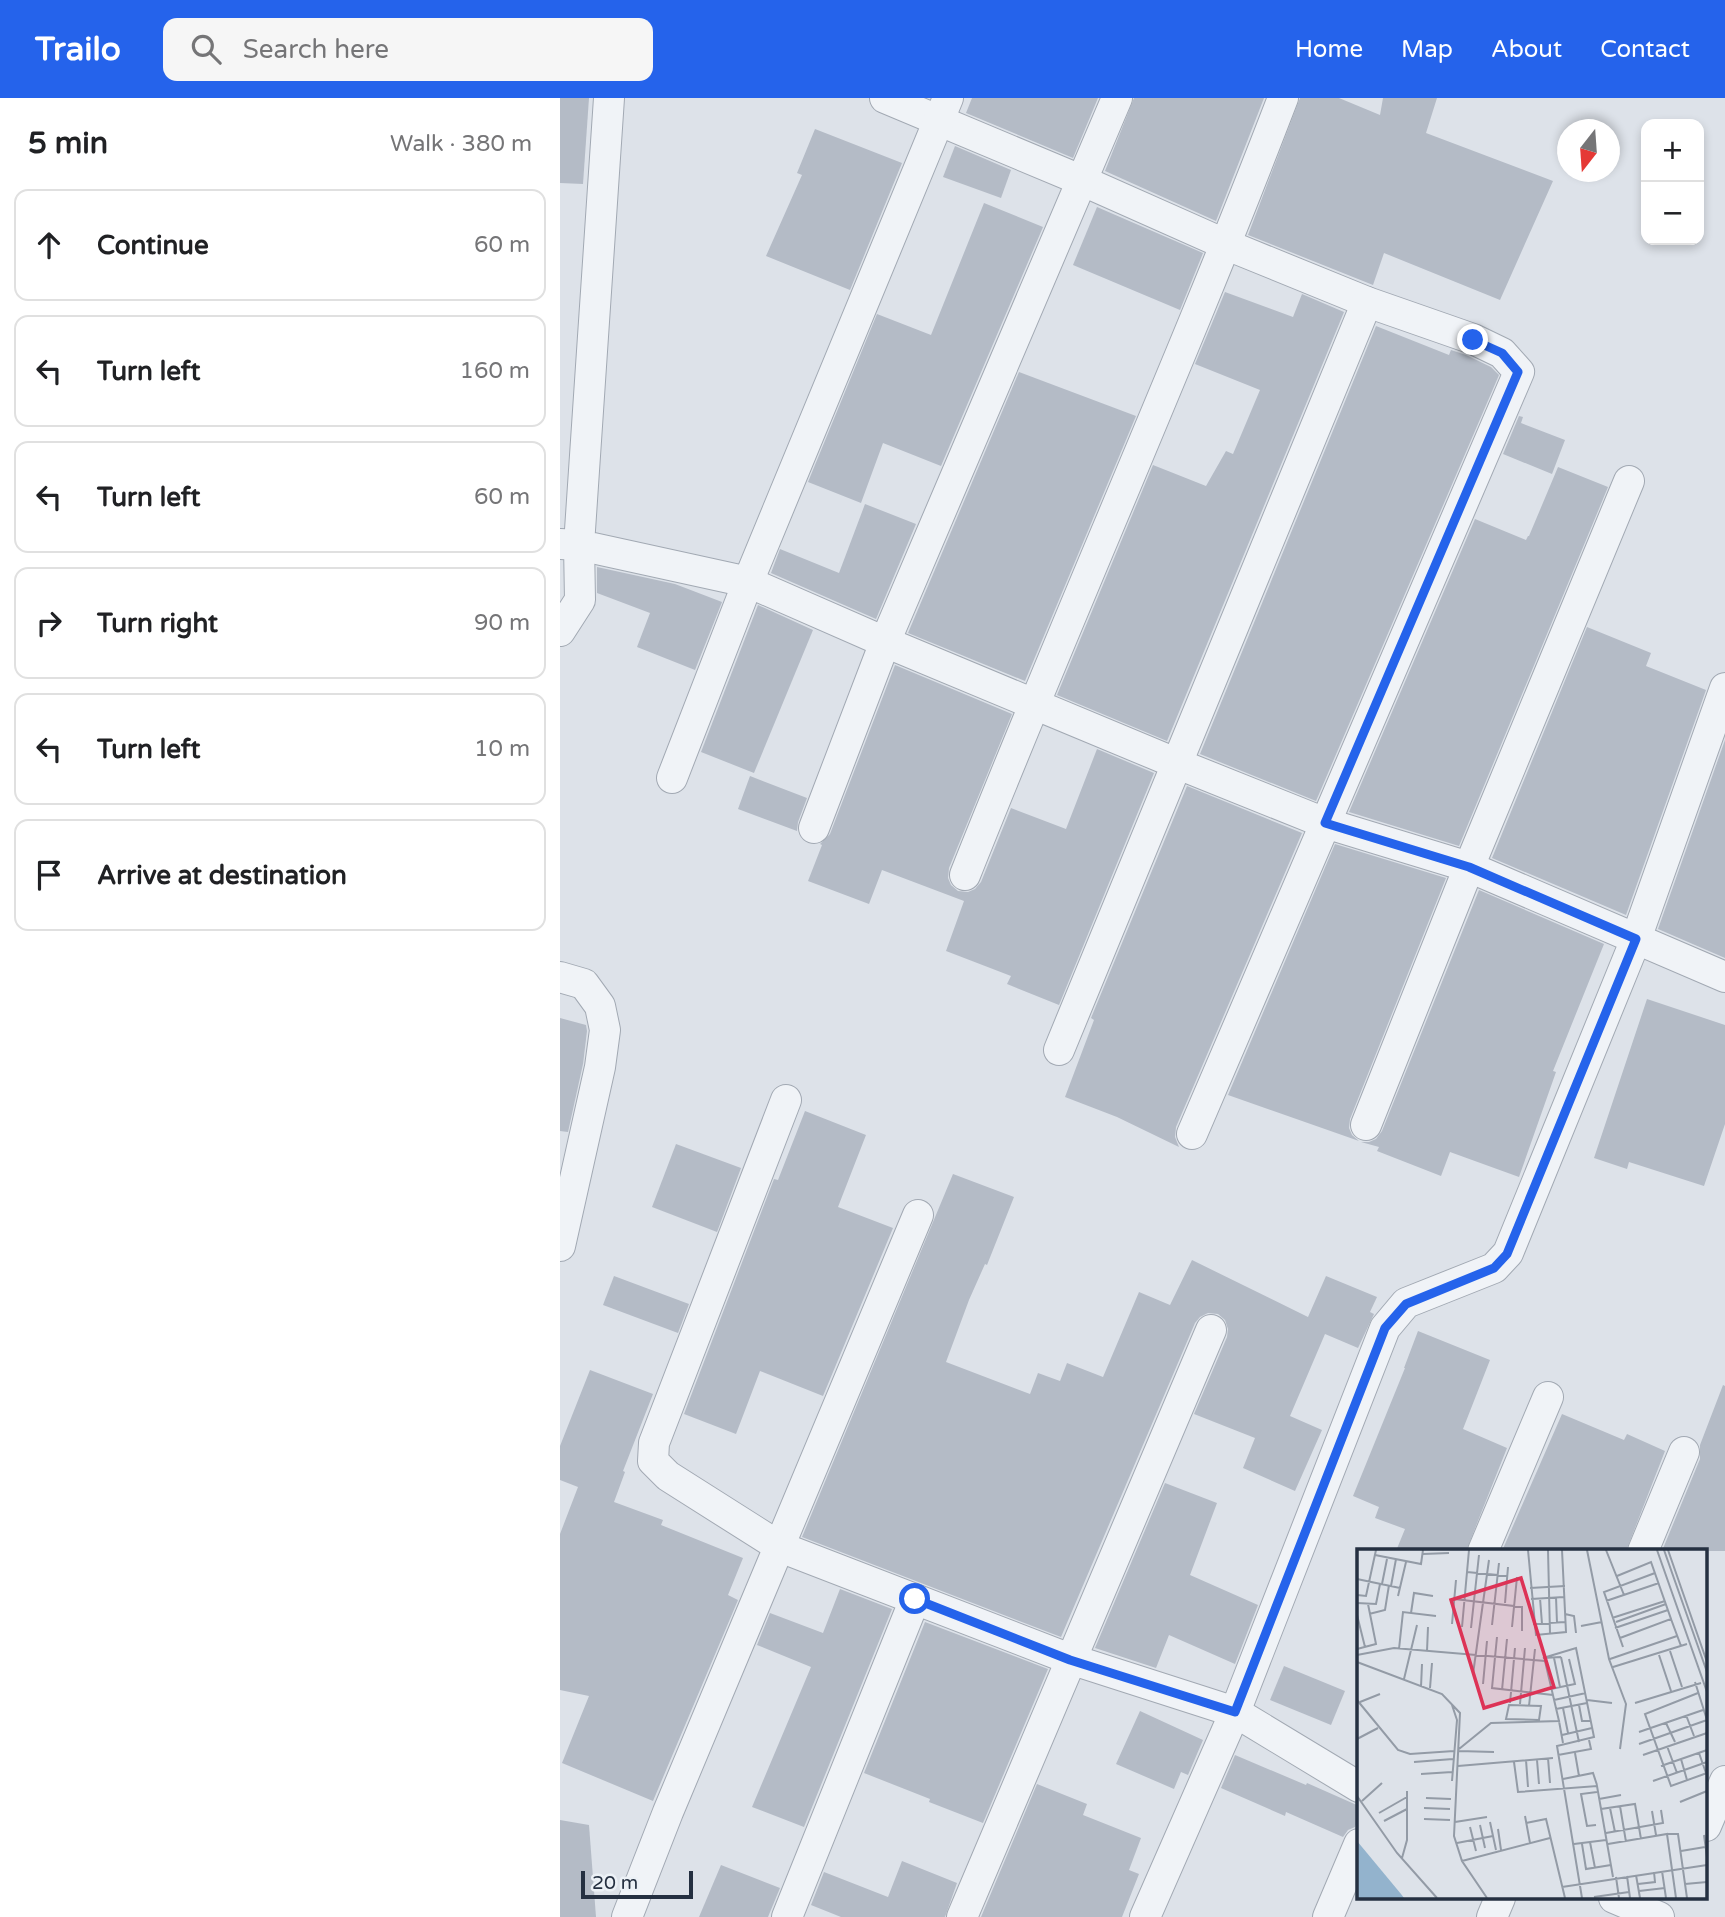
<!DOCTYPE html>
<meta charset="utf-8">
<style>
body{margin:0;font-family:"Varela Round",sans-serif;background:#f6f6f6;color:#202124}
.controls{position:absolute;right:21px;top:21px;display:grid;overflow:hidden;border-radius:14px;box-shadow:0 4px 10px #0003}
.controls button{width:63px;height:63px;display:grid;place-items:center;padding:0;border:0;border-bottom:2px solid #e0e0e0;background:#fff;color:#202124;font:35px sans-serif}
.compass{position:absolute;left:997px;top:21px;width:63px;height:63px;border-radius:50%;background:#fff;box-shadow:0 4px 10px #0003;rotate:197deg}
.scale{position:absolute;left:21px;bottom:18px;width:112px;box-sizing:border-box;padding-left:7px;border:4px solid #253041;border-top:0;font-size:19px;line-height:24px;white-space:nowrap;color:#253041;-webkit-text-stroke:5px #ecf1f6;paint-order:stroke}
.stop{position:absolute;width:21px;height:21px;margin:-16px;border:5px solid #2563eb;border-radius:50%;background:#fff}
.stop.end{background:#2563eb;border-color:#fff;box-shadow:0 2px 7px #0008}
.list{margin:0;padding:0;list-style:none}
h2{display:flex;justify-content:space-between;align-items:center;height:91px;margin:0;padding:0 28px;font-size:30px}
h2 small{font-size:23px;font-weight:400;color:#757577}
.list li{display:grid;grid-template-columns:46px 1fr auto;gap:21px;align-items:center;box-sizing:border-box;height:112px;margin:0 14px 14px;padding:0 14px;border:2px solid #e0e0e0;border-radius:14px}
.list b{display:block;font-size:26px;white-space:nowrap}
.list em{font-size:23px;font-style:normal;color:#757577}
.icon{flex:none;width:38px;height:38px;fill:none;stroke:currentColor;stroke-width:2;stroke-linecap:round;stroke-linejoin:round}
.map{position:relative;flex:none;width:1165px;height:1819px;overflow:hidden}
header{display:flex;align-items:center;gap:42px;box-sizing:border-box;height:98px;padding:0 35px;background:#2563eb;color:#fff}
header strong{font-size:33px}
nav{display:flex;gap:38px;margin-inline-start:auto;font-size:24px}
.search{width:490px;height:63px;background:#f6f6f6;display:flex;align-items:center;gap:18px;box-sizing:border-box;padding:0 24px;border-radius:14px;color:#757577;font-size:26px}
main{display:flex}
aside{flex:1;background:#fff}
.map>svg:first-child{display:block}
.building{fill:#b4bbc6}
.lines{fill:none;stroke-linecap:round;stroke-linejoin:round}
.street-casing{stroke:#a2a9b3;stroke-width:32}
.street{stroke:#f0f3f7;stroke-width:30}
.route{stroke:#2563eb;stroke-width:9}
.inset-road{fill:none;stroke:#939ba6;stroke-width:2}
.view{fill:#dd3356;fill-opacity:0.15;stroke:#dd3356;stroke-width:3.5}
.inset-edge{fill:none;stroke:#253041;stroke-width:3.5}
</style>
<header>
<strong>Trailo</strong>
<div class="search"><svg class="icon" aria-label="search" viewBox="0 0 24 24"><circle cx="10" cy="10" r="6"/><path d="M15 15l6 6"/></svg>Search here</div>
<nav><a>Home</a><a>Map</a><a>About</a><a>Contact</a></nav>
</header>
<main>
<aside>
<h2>5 min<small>Walk · 380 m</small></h2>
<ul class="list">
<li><svg class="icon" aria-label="ahead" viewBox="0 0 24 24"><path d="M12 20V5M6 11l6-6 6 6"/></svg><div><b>Continue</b></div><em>60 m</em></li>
<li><svg class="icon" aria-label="left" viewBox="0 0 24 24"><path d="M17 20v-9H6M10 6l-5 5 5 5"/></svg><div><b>Turn left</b></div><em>160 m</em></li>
<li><svg class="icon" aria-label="left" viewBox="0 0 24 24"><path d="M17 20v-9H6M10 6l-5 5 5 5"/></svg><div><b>Turn left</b></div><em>60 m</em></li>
<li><svg class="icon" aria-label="right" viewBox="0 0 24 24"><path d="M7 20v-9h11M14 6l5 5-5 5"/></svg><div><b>Turn right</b></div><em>90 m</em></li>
<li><svg class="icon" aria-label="left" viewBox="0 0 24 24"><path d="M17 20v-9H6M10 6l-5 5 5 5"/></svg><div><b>Turn left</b></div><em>10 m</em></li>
<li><svg class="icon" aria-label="arrive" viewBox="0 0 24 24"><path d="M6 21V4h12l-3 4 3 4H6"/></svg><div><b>Arrive at destination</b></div></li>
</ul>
</aside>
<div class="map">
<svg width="1165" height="1819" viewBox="0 0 1165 1819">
<rect width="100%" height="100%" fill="#dde2e9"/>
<g class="building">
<polygon points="0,0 29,0 23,86 0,85"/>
<polygon points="412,0 538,0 513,60 406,15"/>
<polygon points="574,0 704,0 656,123 545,73"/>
<polygon points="740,0 779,0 820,17 823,0 877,0 866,35 993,83 940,202 824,155 813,187 688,137"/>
<polygon points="255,31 342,65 290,192 206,158 242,77 237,75"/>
<polygon points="395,48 451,72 441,100 383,79"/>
<polygon points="424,105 483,129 381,368 323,345 301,405 248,384 317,216 371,237"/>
<polygon points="537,109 643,155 620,212 513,167"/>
<polygon points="665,194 733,219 742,196 784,214 607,643 497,597 593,367 646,388 666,353 673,356 700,292 635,266"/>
<polygon points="816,228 889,257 891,252 906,257 931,269 939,277 756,703 640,656"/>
<polygon points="459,274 576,318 465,583 348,535"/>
<polygon points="959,318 963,319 961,325 1005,342 992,376 943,356"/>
<polygon points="998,369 1048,389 899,748 789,714 915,421 966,442 968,438 969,438"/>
<polygon points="305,406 356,426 316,521 211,475 220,451 279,475"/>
<polygon points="37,469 115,486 162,504 135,572 77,549 90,515 37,495"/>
<polygon points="198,507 253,532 194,675 141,654"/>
<polygon points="1027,529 1091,555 1086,568 1146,592 1066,817 932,760"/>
<polygon points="335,567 452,616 389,770 388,780 391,787 398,793 408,794 415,791 421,784 451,710 506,731 537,651 594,675 499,907 447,886 451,878 386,853 404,803 322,772 309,806 248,783 262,747 260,746 270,736"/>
<polygon points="1165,642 1165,860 1098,831"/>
<polygon points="190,678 247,700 238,724 237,733 178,711"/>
<polygon points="627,688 742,735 616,1029 615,1039 619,1049 557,1019 505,999 534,922 531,920"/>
<polygon points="775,746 886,780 790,1021 789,1030 792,1037 799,1043 668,997"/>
<polygon points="919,792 1044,846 993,973 996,974 959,1079 890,1054 881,1078 817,1053 819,1049 801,1044 809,1044 816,1041 822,1033"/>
<polygon points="1087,901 1165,927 1165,1026 1144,1088 1069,1064 1067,1071 1034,1060"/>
<polygon points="0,920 26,927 27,933 23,966 8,1034 0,1033"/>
<polygon points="245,1013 306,1037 278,1109 333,1130 263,1298 200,1273 176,1336 124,1316 214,1081 218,1082"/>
<polygon points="116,1046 181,1070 157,1134 92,1109"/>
<polygon points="393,1076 454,1099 427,1167 425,1166 409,1202 386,1264 470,1296 478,1275 500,1283 507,1265 543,1279 579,1194 610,1207 632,1162 748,1219 766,1178 817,1199 810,1214 814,1216 798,1250 765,1236 730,1318 762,1332 735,1393 683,1370 695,1340 634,1316 667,1239 668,1231 665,1222 658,1216 648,1215 640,1219 635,1225 501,1539 242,1439"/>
<polygon points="54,1178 129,1206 118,1235 43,1207"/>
<polygon points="858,1233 930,1262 903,1331 947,1350 906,1453 836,1453 845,1431 815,1420 819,1409 793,1398 845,1270 844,1270"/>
<polygon points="30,1272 93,1296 63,1373 65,1374 54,1404 103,1422 101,1427 183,1460 168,1497 178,1502 93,1703 2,1665 29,1598 0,1592 0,1436 18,1389 0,1382 0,1348"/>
<polygon points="1163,1287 1165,1288 1165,1453 1102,1453 1140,1361 1140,1347"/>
<polygon points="1002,1316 1064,1342 1067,1336 1105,1353 1066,1453 942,1453"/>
<polygon points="605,1385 657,1405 630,1477 698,1507 675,1566 609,1537 596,1570 535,1550"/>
<polygon points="280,1491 332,1511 244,1729 192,1709 251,1569 197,1547 210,1515 263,1535"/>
<polygon points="365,1524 488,1571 423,1725 369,1704 370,1701 304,1675"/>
<polygon points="724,1568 785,1593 771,1627 710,1602"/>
<polygon points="580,1613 643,1642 628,1677 621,1674 614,1691 556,1666"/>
<polygon points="675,1657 746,1687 747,1685 799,1708 799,1719 795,1729 788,1732 783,1739 726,1714 725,1718 661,1690"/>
<polygon points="477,1686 527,1706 523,1717 581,1740 569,1772 579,1776 562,1819 421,1819"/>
<polygon points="0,1722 29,1727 36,1819 0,1819"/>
<polygon points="342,1763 397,1785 385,1819 281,1819 251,1807 264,1774 328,1799"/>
<polygon points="161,1767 220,1790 208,1819 139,1819"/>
</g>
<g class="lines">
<g class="street-casing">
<g id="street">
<polyline points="49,0 19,447 188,484 325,544 618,666 765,725 909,769 1165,879"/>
<polyline points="325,0 523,83 667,147 807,204 913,241 942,255 959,274 632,1036"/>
<polyline points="0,533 20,502 19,447 0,446"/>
<polyline points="112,680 188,484 388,0"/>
<polyline points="254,730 325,544 557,0"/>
<path d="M405,777C508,517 623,261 723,0"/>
<polyline points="0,879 24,886 40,908 45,932 40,969 0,1148"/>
<polyline points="499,952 807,204"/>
<polyline points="226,1002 94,1345 93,1363 108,1378 220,1449 510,1561 675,1614 799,1689"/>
<polyline points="806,1027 909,769 1069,383"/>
<polyline points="923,1453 988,1299"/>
<polyline points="1083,1453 1124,1354"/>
<polyline points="1146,1728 1165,1683"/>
<polyline points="1054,1800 1099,1819"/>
<polyline points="67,1819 108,1714 358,1117"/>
<polyline points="227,1819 355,1501"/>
<polyline points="402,1819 651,1232"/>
<polyline points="585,1819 675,1614 825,1230 846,1205 934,1170 948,1155 1076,841 1165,590"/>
<polyline points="768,1819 799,1746"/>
<polyline points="932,1819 940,1800"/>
</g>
</g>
<use href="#street" class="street"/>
</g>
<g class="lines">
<polyline class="route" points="355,1501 510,1562 675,1614 825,1230 846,1206 934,1170 947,1156 1076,841 909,769 765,725 958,274 942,255 913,242"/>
</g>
<g transform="translate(797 1451)">
<rect width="350" height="350" fill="#dde2e9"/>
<path d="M0,292L44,345L47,349H0Z" fill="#93b3cd"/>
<path class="inset-road" d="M171,1L179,86L209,83L205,1M191,1L193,85M230,1L252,110L269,155L263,200M249,1L267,46M300,1L350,143M307,1L350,123M311,1L350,113M66,5L92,4M18,6L64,15L66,1M110,23L151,27M260,27L294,13L314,70L263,89M0,30L43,39M25,35L30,10M34,37L39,10M173,39L208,37M0,46L9,47L19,1M41,47L49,13M199,48L200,74M183,49L185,75M97,50L165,58V82M174,50L207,48M249,52L302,34M0,54L19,55L23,35M148,54L151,18M54,64L57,44L76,47M12,65L28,61L32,36M208,65L217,67L219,84M0,66L8,98M255,69L308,52M314,70L324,97M259,73L309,55M95,75L99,31M176,75L208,73M135,76L142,14M224,77L245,73M105,78L112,1M155,78L160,28M114,79L122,6M258,79L311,61M140,88L135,139L196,146M266,98L247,43L298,24M0,100L19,95L11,55M42,100L46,63L79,67M70,102L71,78M313,102L325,138M0,106L37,99L188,112L202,172L134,174L102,200M302,106L314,142M204,108L186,109L219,99L237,188L200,197L225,349M204,108L222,193M197,109L203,138M253,110L320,87M0,113L85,145L103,164L97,287L105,312L130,349M256,118L330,95M116,125L132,11M47,130L60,76M338,133L350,171M126,135L130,92M64,138L65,115M73,139L75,114M194,140L218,135L212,110M145,141L150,90M341,144L288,165L314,237L350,224M0,151L41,201L53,205L97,202M197,151L229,144M230,151L255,154M3,153L23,145M153,154L158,99M278,154L344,134M163,155L168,99M95,156L100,171L95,232M222,156L225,172H234M172,157L178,100M184,157L182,171L149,170L152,156ZM206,159L211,184M199,160L230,154M329,166L337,187M202,172L206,194M309,174L318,193M282,183L346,161M205,186L235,179M0,190L21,179M282,195L350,171M310,197L320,224M102,202L137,203M218,204L222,227M342,204L349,224M201,206L234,200L232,191M286,206L350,184M191,209L193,234M324,210L330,231M169,211L171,238M180,211L182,235M57,213L96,210M157,213L161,243L240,237L256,328M101,217L196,209M304,217L350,201M64,225L95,223M206,230L236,224L240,236M296,232L350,213M0,247L40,304L80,349M69,249L94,250M242,250L264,246M5,252L25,234M323,253L350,242M263,257L269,293M67,259L93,260M253,259L258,283M244,260L278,255L284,290M295,262L299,286M22,264L50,248M168,267L173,294M67,270L93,271M27,272L50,260M98,273L130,268M133,273L139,301M169,274L189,270L208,349M123,276L128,299M239,276L230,277L224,245L240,243M113,278L119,302M141,280L144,301M249,284L306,274L304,261M310,285H321L330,349M347,286L350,308M233,293L238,319M100,294L136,287M217,295L249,291M225,295L229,320L254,316M251,295L310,285L319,349M324,302L348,298M45,309L50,291V242M105,312L193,289M305,322L309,349M279,326L283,349M270,327L273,349M259,328L262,349M281,335L298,333L297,323M328,335L350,333M205,338L350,316M282,342L308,339M237,348L272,343"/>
<path class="view" d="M164,29L197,138L127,159L94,51Z"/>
<rect width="350" height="350" class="inset-edge"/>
</g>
</svg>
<div class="controls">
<button>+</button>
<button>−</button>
</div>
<svg class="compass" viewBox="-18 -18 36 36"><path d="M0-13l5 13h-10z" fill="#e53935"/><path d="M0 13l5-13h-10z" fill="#757577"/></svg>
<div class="scale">20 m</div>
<div class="stop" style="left:355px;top:1501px"></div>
<div class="stop end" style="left:913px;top:242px"></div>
</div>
</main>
